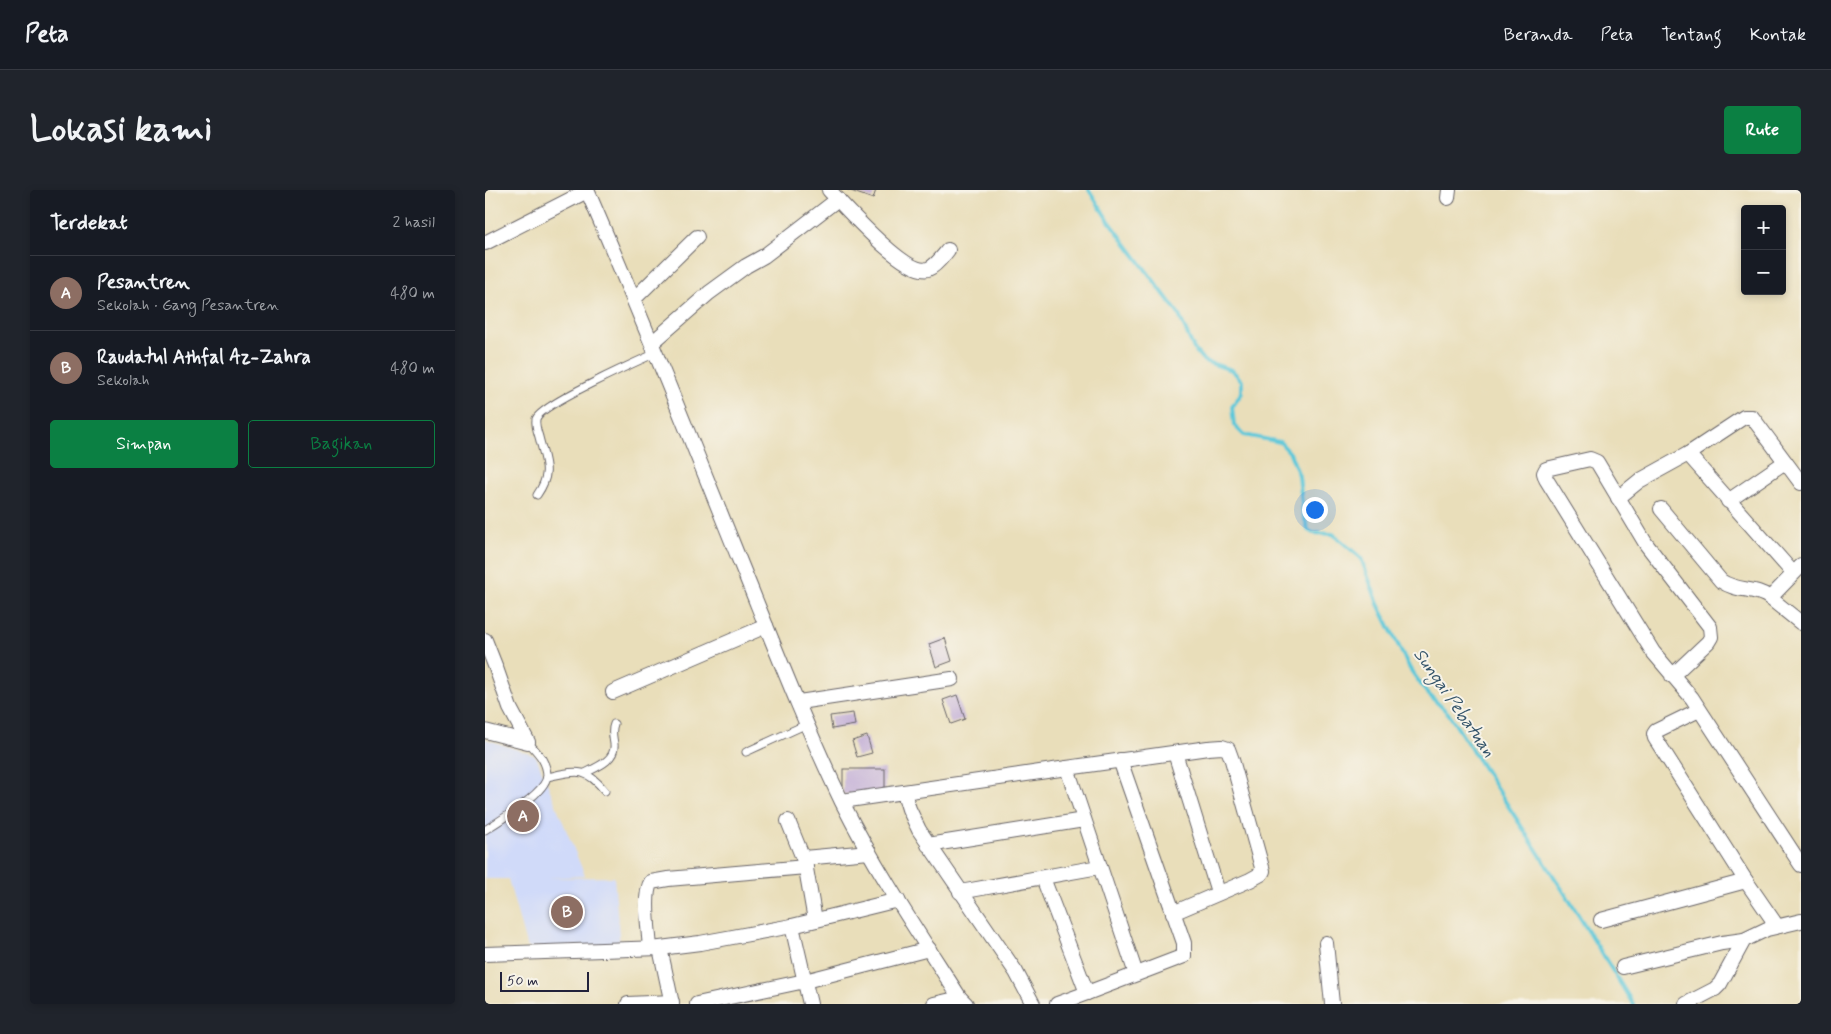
<!DOCTYPE html>
<html lang="id">
<meta charset="utf-8">
<style>
body{margin:0;font-family:Mynerve,sans-serif;background:#20242c;color:#f1f3f6}
.controls{position:absolute;right:15px;top:15px;display:grid;overflow:hidden;border-radius:5px;box-shadow:0 2px 8px #0003}
.controls button{width:45px;height:45px;display:grid;place-items:center;padding:0;border:0;border-bottom:1px solid #363941;background:#171b24;color:#f1f3f6;font:25px sans-serif}
.scale{position:absolute;left:15px;bottom:12px;width:89px;box-sizing:border-box;padding-left:5px;border:2px solid #22223b;border-top:0;font-size:14px;line-height:18px;white-space:nowrap;color:#22223b;-webkit-text-stroke:4px #f7f3e8;paint-order:stroke}
.you{position:absolute;left:829px;top:319px;width:18px;height:18px;margin:-12px;border:4px solid #fff;border-radius:50%;background:#1a73e8;box-shadow:0 0 0 8px #1a73e833}
.badge{display:grid;place-items:center;width:32px;height:32px;border-radius:50%;background:#0b8043;color:#fff;font-size:16px;font-weight:700}
.pin{position:absolute;translate:-50% -50%;border:2px solid #fff;box-shadow:0 1px 5px #0006}
.list{margin:0;padding:0;list-style:none}
h2{display:flex;justify-content:space-between;align-items:center;height:65px;margin:0;padding:0 20px;font-size:21px}
h2 small{font-size:16px;font-weight:400;color:#9ea1a6}
.list li{display:grid;grid-template-columns:32px 1fr auto;gap:15px;align-items:center;box-sizing:border-box;height:75px;padding:0 20px;border-top:1px solid #363941}
.list b{display:block;font-size:19px;white-space:nowrap}
.list p{margin:0;font-size:16px;white-space:nowrap;color:#9ea1a6}
.list em{font-size:16px;font-style:normal;color:#9ea1a6}
.actions{display:flex;gap:10px;padding:15px 20px}
.actions a{flex:1;padding:11px 0;border:1px solid #0b8043;border-radius:5px;text-align:center;font-size:18px;color:#0b8043}
.actions .main{background:#0b8043;color:#fff}
.map{position:relative;flex:none;width:1316px;height:814px;overflow:hidden;border-radius:5px}
header{display:flex;align-items:center;gap:30px;box-sizing:border-box;height:70px;padding:0 25px;background:#171b24;border-bottom:1px solid #363941}
header strong{font-size:24px}
nav{display:flex;gap:28px;margin-inline-start:auto;font-size:18px}
.intro{display:flex;align-items:center;justify-content:space-between;box-sizing:border-box;height:120px;padding:0 30px}
h1{margin:0;font-size:35px}
.button{padding:12px 22px;border-radius:5px;background:#0b8043;color:#fff;font-size:18px;font-weight:700}
main{display:flex;gap:30px;padding:0 30px}
aside{flex:1;background:#171b24;border-radius:5px;box-shadow:0 2px 8px #0003}
.map>svg:first-child{display:block}
.built{fill:#d0daf9}
.lines{fill:none;stroke-linecap:round;stroke-linejoin:round}
.stream{stroke:#5ec8d9;stroke-width:4}
.building{fill:#bfaad5}
.service-casing{stroke:#686467;stroke-width:9}
.minor-casing{stroke:#686467;stroke-width:16}
.service{stroke:#fff;stroke-width:7}
.minor{stroke:#fff;stroke-width:14}
.labels{text-anchor:middle;dominant-baseline:central;stroke-width:4;stroke-linejoin:round;paint-order:stroke}
.water-label{font-size:18px;font-style:italic;fill:#34546a;stroke:#f7f3e8}
</style>
<header>
<strong>Peta</strong>
<nav><a>Beranda</a><a>Peta</a><a>Tentang</a><a>Kontak</a></nav>
</header>
<div class="intro"><h1>Lokasi kami</h1><a class="button">Rute</a></div>
<main>
<aside>
<h2>Terdekat<small>2 hasil</small></h2>
<ul class="list">
<li><span class="badge" style="background:#8d6e63">A</span><div><b>Pesantren</b><p>Sekolah · Gang Pesantren</p></div><em>480 m</em></li>
<li><span class="badge" style="background:#8d6e63">B</span><div><b>Raudatul Athfal Az-Zahra</b><p>Sekolah</p></div><em>480 m</em></li>
</ul>
<div class="actions"><a class="main">Simpan</a><a>Bagikan</a></div>
</aside>
<div class="map">
<svg width="1316" height="814" viewBox="0 0 1316 814">
<rect width="100%" height="100%" fill="#f7f3e8"/>
<filter id="ink" filterUnits="userSpaceOnUse"><feTurbulence type="fractalNoise" baseFrequency=".02" numOctaves="2"/><feDisplacementMap in="SourceGraphic" scale="10" xChannelSelector="R" yChannelSelector="G"/><feConvolveMatrix kernelMatrix="1 2 1 2 8 2 1 2 1" color-interpolation-filters="sRGB"/></filter>
<filter id="wash" filterUnits="userSpaceOnUse"><feTurbulence type="fractalNoise" baseFrequency=".0096" numOctaves="4" result="noise"/><feDisplacementMap in="SourceGraphic" scale="20" xChannelSelector="R" yChannelSelector="G"/><feGaussianBlur stdDeviation="1.12" result="paint"/><feColorMatrix in="noise" values="0 0 0 0 0 0 0 0 0 0 0 0 0 0 0 0 0 1.4 0 .05"/><feComposite in="paint" operator="in"/></filter>
<g filter="url(#wash)">
<rect width="100%" height="100%" fill="#e9deba"/>
<polygon class="built" points="0,549 51,566 100,686 62,688 129,687 135,755 42,758 23,689 0,689"/>
<g class="lines">
<polyline class="stream" points="604,0 621,27 693,123 709,159 719,171 747,180 757,191 757,203 747,217 749,235 759,245 795,252 805,263 814,286 818,323 823,340 828,343 848,344 876,368 893,414 925,479 942,503 963,523 1086,713 1148,814"/>
</g>
<g id="blocks">
<g class="building">
<polygon points="363,0 391,0 388,9"/>
<polygon points="460,448 467,471 451,477 444,454"/>
<polygon points="472,505 480,529 466,534 458,510"/>
<polygon points="368,523 370,535 347,539 345,526"/>
<polygon points="382,546 387,563 372,567 367,551"/>
<rect x="358" y="579" width="42" height="25"/>
</g>
</g>
</g>
<g filter="url(#ink)">
<use href="#blocks" fill-opacity="0" stroke="#686467" stroke-width="1"/>
<g class="lines">
<g class="service-casing">
<g id="service">
<path d="M52,305C68,282 60,272 54,247C52,241 50,235 51,229C55,215 153,171 171,163"/>
<polyline points="261,562 322,534"/>
<path d="M100,583C112,577 131,570 129,554C128,546 126,541 129,534"/>
<path d="M62,587C91,581 100,576 120,601"/>
<path d="M0,640C14,631 61,603 62,586C62,571 52,562 43,552"/>
</g>
</g>
<g class="minor-casing">
<g id="minor">
<path d="M102,0C155,122 204,245 254,369C287,450 319,533 357,612C391,680 434,744 475,808L481,814"/>
<path d="M344,0C360,17 421,86 443,79C451,76 458,66 463,60"/>
<polyline points="963,8 964,0"/>
<polyline points="0,53 102,1"/>
<polyline points="149,109 212,47"/>
<polyline points="167,153 224,103 261,76 279,66 353,9"/>
<polyline points="1203,264 1259,227 1267,227 1316,293"/>
<polyline points="1133,308 1154,291 1203,264 1308,383"/>
<polyline points="1243,311 1300,272"/>
<path d="M1176,319L1236,391C1252,402 1271,397 1285,408"/>
<polyline points="1316,376 1285,408 1316,433"/>
<polyline points="0,450 11,478 25,518 43,552 0,541"/>
<polyline points="1187,486 1223,452 1226,447 1225,437 1161,354 1112,272 1105,269 1061,279 1059,283 1061,289 1168,462 1207,508 1316,675"/>
<polyline points="128,502 281,436"/>
<polyline points="314,512 467,489"/>
<polyline points="1214,520 1171,541 1169,544 1170,548 1261,691 1292,736"/>
<polyline points="690,563 733,702"/>
<polyline points="419,603 424,619 434,640 531,782 548,814"/>
<polyline points="357,611 582,578"/>
<polyline points="303,631 320,673 330,730"/>
<polyline points="443,655 599,630"/>
<polyline points="319,668 384,662"/>
<polyline points="558,688 602,803 699,766 699,753 635,570"/>
<polyline points="475,702 614,677"/>
<polyline points="1116,730 1261,691"/>
<polyline points="307,736 325,814"/>
<polyline points="841,753 847,814"/>
<path d="M165,758C164,742 158,704 166,692L183,689L321,677"/>
<polyline points="175,758 187,814"/>
<polyline points="0,764 175,758 215,753 307,736 413,710"/>
<polyline points="1138,777 1237,753 1259,750"/>
<polyline points="651,784 582,578 723,558 737,557 743,559 747,570 778,681 776,684 765,690 688,723"/>
<polyline points="143,814 187,812"/>
<polyline points="212,814 320,791 444,759"/>
<polyline points="449,814 475,808"/>
<polyline points="572,814 602,803"/>
<polyline points="1201,814 1230,799 1235,794 1259,750 1282,739 1316,731"/>
</g>
</g>
<use href="#service" class="service"/>
<use href="#minor" class="minor"/>
</g>
</g>
<g class="labels">
<g class="water-label">
<text transform="translate(969 513) rotate(55)">Sungai Pebatuan</text>
</g>
</g>
</svg>
<div class="controls">
<button>+</button>
<button>−</button>
</div>
<div class="scale">50 m</div>
<div class="you"></div>
<div class="pin badge" style="left:38px;top:626px;background:#8d6e63">A</div>
<div class="pin badge" style="left:82px;top:722px;background:#8d6e63">B</div>
</div>
</main>
